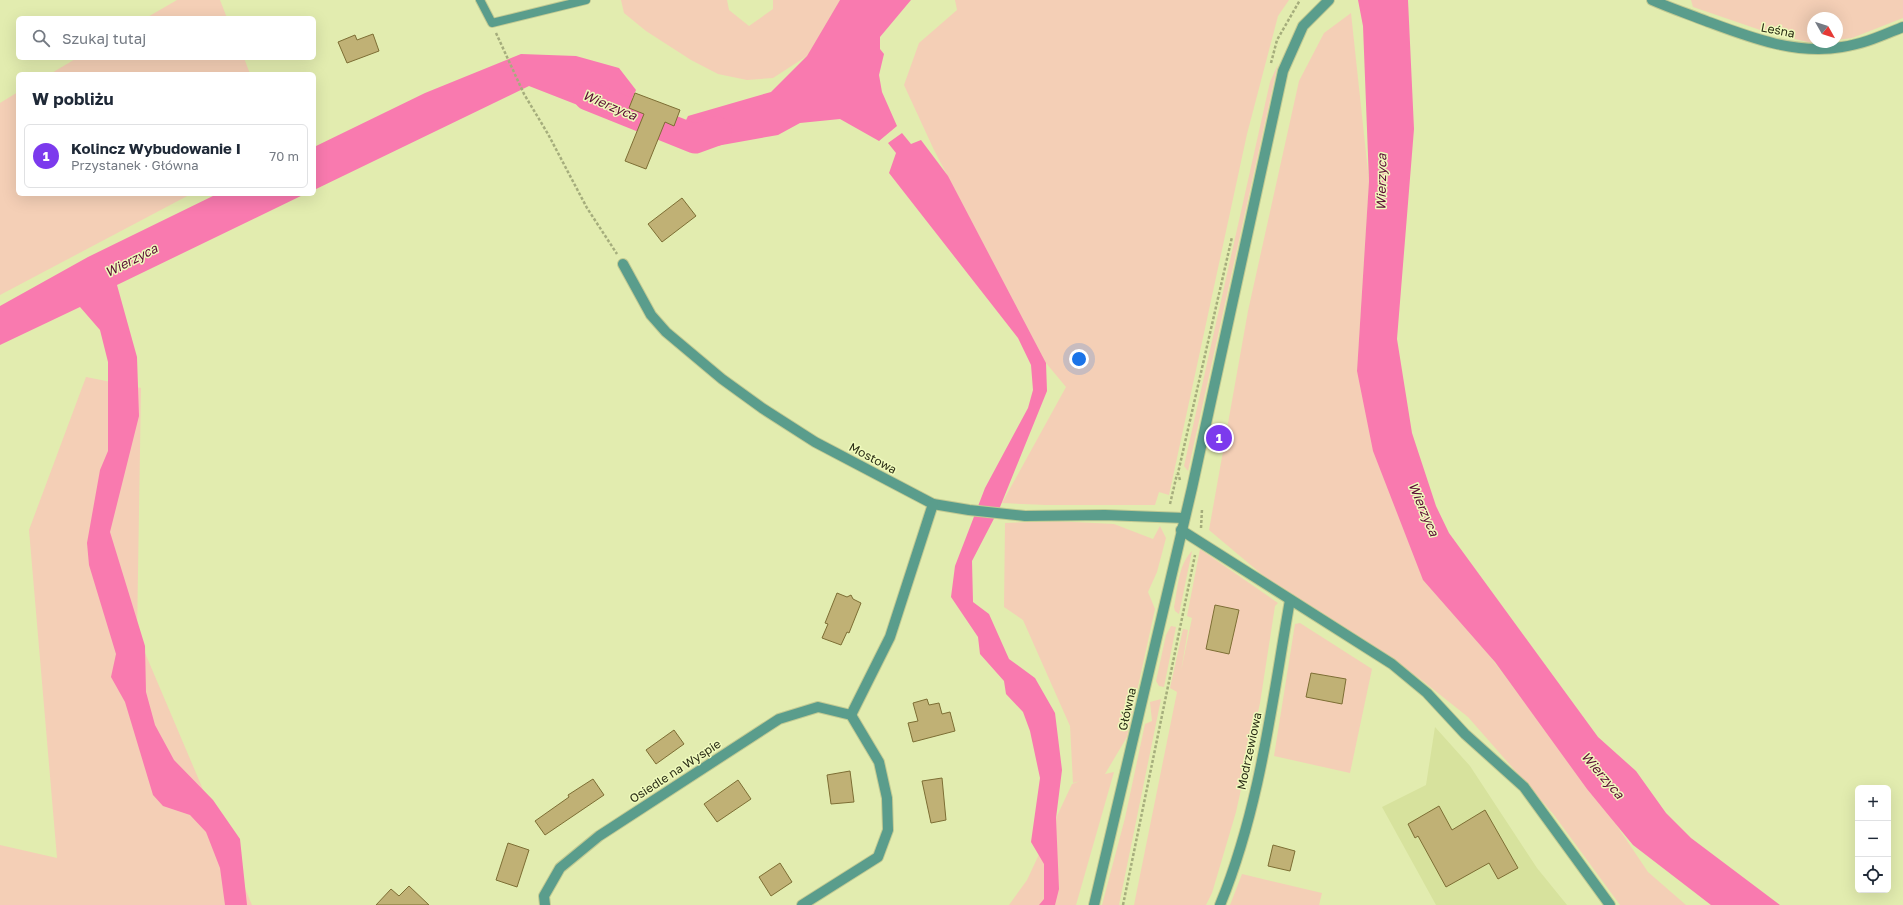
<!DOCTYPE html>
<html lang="pl">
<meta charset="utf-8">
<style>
body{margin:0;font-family:"Golos Text",sans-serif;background:#f6f6f7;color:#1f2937}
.controls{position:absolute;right:12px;bottom:12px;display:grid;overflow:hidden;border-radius:6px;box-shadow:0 4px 16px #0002}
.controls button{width:36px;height:36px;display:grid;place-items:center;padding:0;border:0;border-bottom:1px solid #e0e1e3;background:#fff;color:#1f2937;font:20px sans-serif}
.compass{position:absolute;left:1807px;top:12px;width:36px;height:36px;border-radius:50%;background:#fff;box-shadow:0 4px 16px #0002;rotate:129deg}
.you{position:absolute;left:1079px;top:359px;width:14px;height:14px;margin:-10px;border:3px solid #fff;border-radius:50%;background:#1a73e8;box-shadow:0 0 0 6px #1a73e833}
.badge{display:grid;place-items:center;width:26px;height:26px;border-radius:50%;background:#7c3aed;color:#fff;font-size:13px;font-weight:700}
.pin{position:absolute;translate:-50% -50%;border:2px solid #fff;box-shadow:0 1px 4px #0006}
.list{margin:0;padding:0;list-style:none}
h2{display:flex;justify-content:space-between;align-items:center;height:52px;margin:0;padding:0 16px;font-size:17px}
h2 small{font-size:13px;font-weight:400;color:#747a83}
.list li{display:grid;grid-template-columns:26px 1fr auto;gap:12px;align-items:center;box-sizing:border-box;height:64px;margin:0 8px 8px;padding:0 8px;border:1px solid #e0e1e3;border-radius:6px}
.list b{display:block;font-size:15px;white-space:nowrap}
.list p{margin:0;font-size:13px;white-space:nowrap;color:#747a83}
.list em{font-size:13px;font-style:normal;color:#747a83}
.icon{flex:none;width:22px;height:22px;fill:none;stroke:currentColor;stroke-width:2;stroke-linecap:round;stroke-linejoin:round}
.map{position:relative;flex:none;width:1903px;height:905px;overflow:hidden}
.search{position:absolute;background:#fff;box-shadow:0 4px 16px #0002;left:16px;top:16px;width:300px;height:44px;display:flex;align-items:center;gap:10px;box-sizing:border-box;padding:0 14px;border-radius:6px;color:#747a83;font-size:15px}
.panel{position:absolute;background:#fff;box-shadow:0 4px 16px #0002;left:16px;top:72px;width:300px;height:124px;border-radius:6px}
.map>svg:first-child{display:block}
.built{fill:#d7e29d}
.green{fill:#f4cfb6}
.water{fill:#f97aaf}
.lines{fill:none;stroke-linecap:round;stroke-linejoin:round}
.river{stroke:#f97aaf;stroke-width:29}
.building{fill:#c0b175;stroke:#7d6e34}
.service-casing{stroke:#c1ca93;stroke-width:10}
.minor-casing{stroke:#c1ca93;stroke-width:12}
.tertiary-casing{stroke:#c1ca93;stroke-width:12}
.path{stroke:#a5ad7c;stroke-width:2.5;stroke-dasharray:3 2;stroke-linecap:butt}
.service{stroke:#5a9d8c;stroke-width:8}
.minor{stroke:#5a9d8c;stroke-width:10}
.tertiary{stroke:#5a9d8c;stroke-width:10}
.labels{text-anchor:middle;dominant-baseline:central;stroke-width:3;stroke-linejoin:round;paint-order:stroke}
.street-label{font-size:12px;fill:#2a2d15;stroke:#effabc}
.water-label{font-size:13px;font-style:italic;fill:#5a0b34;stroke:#effabc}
</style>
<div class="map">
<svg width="1903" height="905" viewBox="0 0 1903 905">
<rect width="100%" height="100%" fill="#e2ecaf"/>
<polygon class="built" points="1435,727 1470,766 1537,868 1567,905 1436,905 1382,807 1426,785"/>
<g class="green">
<polygon points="177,0 220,0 227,18 146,18"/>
<polygon points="621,0 727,0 729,10 749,26 773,9 773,0 840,0 807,56 773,78 747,80 718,74 691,60 646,31 624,13"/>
<polygon points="955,0 1289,0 1278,16 1247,134 1169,495 1159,492 1155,505 1046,505 1002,503 1066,387 1046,363 934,150 904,85 919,43 957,10"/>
<polygon points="1691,0 1903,0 1903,18 1852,38 1837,40 1837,18 1813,18 1813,42 1818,42 1812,43 1769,33 1693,7"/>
<polygon points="1351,13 1369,181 1357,371 1423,580 1489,655 1613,820 1648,872 1686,905 1620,905 1554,815 1468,717 1419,678 1298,605 1209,530 1248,311 1299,81 1324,33"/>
<polygon points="77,58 244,58 250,74 50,74"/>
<polygon points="1278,64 1188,471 1184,466 1270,82"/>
<polygon points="18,92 18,194 191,194 0,295 0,103"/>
<polygon points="86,377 141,388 137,634 252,905 0,905 0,845 57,858 29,530"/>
<polygon points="1055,521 1114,524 1153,539 1160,526 1166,538 1157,572 1148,592 1155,609 1127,737 1105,774 1114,772 1076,905 1009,905 1027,880 1072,784 1080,781 1073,783 1070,726 1023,620 1004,607 1005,523"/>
<polygon points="1200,549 1278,603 1275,606 1260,703 1236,812 1212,893 1206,905 1134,905 1177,692 1170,688 1183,629 1188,630 1181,671 1192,618 1187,616"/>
<path d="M1192,551L1179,614L1175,611L1174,607C1178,588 1178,565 1192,551Z"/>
<polygon points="1300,623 1372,669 1350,773 1274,756 1295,624"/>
<polygon points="1171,626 1176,627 1164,687 1159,686 1156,681 1166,635"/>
<polygon points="1161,699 1119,905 1102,905 1125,818 1145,724 1152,721 1150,702"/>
<polygon points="1242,874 1322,893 1319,905 1230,905"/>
</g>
<g class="water">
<polygon points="840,0 911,0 880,37 880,49 884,54 879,75 882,92 897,126 879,141 840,119 800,123 778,135 694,150 675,143 688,116 771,92 807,56"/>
<polygon points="1358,0 1408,0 1414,129 1397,339 1412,433 1436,506 1449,533 1598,737 1636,771 1666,813 1691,838 1780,905 1711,905 1633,845 1587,789 1495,662 1423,580 1373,451 1357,371 1369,181 1363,26"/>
<polygon points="521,54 576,56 619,68 636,90 628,108 616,120 529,86 314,190 314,147 425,93"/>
<polygon points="902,133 911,144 921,140 948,176 1046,363 1047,391 1000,507 972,561 973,602 989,614 1009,659 1035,678 1055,713 1062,770 1056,818 1059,889 1055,905 1039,905 1044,899 1044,864 1031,842 1040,778 1030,731 1023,712 1006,694 1004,681 980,654 978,637 951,597 955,566 985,488 1028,408 1033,390 1031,365 1018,338 889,173 896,153 888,143"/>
<polygon points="217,194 305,194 117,285 137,357 139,416 110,532 145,646 146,692 155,725 174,760 213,800 240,839 247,905 225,905 220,868 206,832 190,815 163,806 153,795 125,702 111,677 116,654 89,565 87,543 100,470 108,451 108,362 100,330 80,307 0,345 0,306 88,257"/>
</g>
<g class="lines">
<polyline class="river" points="588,96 695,139 717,131"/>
</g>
<g class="building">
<polygon points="373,34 379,51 347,63 338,42 355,35 357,40"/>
<polygon points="635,93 680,110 674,126 665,122 646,169 625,161 644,114 629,108"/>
<polygon points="682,198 696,216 662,242 648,224"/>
<polygon points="837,593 847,597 851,595 853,599 861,603 849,633 847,632 841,645 822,638 828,624 825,623"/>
<polygon points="1215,605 1239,610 1229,654 1206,649"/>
<polygon points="1311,673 1346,679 1342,704 1306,697"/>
<polygon points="927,699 929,705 939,703 942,714 950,712 955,731 913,742 908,723 918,721 913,703"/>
<polygon points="674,730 684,744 656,764 646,750"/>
<polygon points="850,771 854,802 831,804 827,775"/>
<polygon points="942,778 946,820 931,823 922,781"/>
<polygon points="593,779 604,795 545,835 535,821 569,797 568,795"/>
<polygon points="738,780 751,799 717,822 704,804"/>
<polygon points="1439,806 1452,830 1485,810 1518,868 1498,879 1489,863 1446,887 1418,836 1415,838 1408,824"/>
<polygon points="508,843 529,850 517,887 496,880"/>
<polygon points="1273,845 1295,851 1290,871 1268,866"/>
<polygon points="780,863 792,882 771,896 759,877"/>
<polygon points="409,886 429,905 376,905 391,889 399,896"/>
</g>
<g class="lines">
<g class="service-casing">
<polyline id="service" points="480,0 492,23 586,0"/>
</g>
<g class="minor-casing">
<g id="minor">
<polyline points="623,264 651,315 666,332 722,379 762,408 815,442 933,504 969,510 1025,516 1105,515 1184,518"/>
<polyline points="1181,530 1392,664 1427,693 1465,734 1524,787 1610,905"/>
<polyline points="851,715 890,637 933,504"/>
<polyline points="545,905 544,896 560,868 599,836 779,719 818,707 851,715 879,762 887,798 888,830 878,857 802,905"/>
<path d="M1220,905C1260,808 1272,702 1290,600"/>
</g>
</g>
<g class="tertiary-casing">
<g id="tertiary">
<path d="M1652,0C1670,8 1688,14 1706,21C1749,37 1795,55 1842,47C1864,44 1883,35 1903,27"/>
<polyline points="1094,905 1192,488 1283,71 1303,26 1329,0"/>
</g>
</g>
<g class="path">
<polyline points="496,33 524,94 548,134 587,208 617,254"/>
<polyline points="1271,63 1277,40 1300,0"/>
<polyline points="1180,480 1178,473 1232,237"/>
<polyline points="1170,504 1177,474"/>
<polyline points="1201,528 1202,509"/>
<polyline points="1123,905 1195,555"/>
</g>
<use href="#service" class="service"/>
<use href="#minor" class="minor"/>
<use href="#tertiary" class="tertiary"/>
</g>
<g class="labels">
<g class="street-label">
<text transform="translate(1778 30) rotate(11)">Leśna</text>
<text transform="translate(873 458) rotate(28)">Mostowa</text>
<text transform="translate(1127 709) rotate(-77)">Główna</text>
<text transform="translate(1249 751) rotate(-78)">Modrzewiowa</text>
<text transform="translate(675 771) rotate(-33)">Osiedle na Wyspie</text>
</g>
<g class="water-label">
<text transform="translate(610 105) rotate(23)">Wierzyca</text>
<text transform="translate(1381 182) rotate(-89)">Wierzyca</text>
<text transform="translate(131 260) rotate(-27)">Wierzyca</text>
<text transform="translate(1424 509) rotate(67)">Wierzyca</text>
<text transform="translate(1603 775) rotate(49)">Wierzyca</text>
</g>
</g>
</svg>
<div class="controls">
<button>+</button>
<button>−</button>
<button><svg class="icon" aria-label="locate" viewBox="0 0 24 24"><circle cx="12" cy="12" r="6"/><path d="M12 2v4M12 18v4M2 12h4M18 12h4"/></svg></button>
</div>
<svg class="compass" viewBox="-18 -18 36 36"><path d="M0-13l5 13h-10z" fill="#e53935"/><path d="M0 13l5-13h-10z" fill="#747a83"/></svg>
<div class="you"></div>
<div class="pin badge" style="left:1219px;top:438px">1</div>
<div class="search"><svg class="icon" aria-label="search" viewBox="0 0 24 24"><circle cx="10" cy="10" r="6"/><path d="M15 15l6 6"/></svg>Szukaj tutaj</div>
<section class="panel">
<h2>W pobliżu<small></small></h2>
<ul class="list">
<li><span class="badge">1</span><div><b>Kolincz Wybudowanie I</b><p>Przystanek · Główna</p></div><em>70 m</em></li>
</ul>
</section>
</div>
